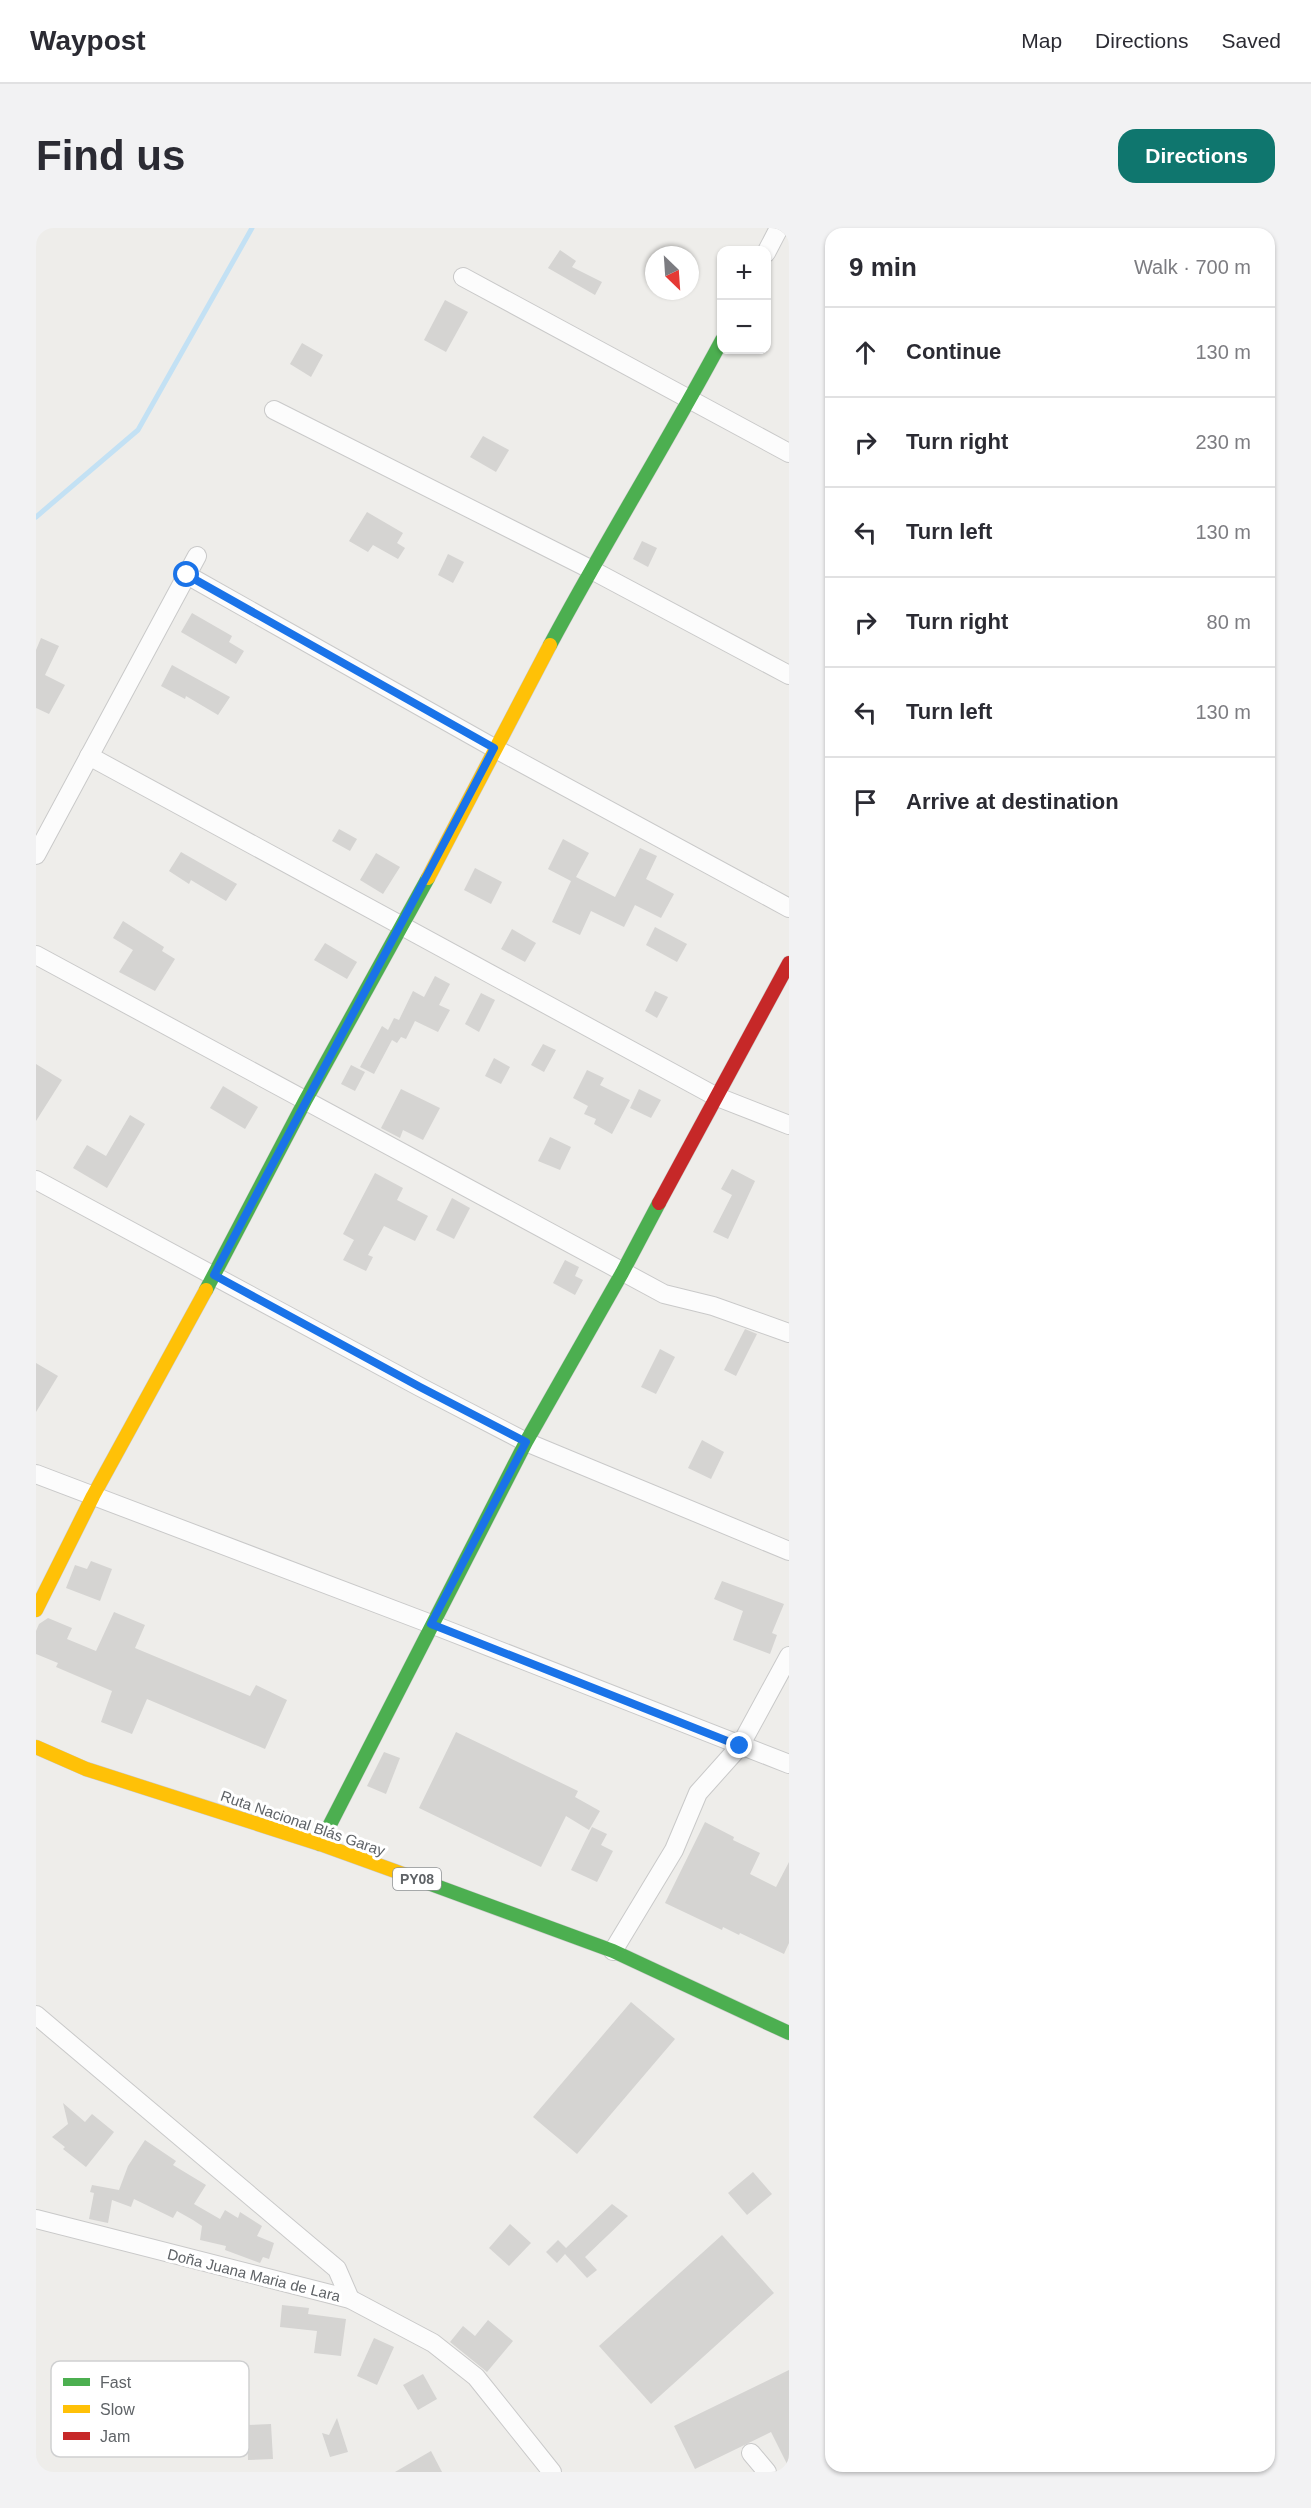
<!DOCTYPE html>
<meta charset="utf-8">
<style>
body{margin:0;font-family:Helvetica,sans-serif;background:#f2f2f3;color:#2b2b33}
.controls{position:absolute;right:18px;top:18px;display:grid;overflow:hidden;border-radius:12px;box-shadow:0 2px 4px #0004}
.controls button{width:54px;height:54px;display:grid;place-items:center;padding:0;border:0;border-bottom:2px solid #e1e1e2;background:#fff;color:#2b2b33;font:30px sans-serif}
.compass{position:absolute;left:609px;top:18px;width:54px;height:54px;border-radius:50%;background:#fff;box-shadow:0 2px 4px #0004;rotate:155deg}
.stop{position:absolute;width:18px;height:18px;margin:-14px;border:4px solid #1a73e8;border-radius:50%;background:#fff}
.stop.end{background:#1a73e8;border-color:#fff;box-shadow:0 2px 6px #0008}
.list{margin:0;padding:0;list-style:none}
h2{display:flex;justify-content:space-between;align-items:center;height:78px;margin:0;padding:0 24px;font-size:26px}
h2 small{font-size:20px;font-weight:400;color:#7c7c81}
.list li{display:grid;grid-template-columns:39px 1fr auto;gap:18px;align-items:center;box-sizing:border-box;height:90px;padding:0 24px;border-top:2px solid #e1e1e2}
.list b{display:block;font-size:22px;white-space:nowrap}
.list em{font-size:20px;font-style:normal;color:#7c7c81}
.icon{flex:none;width:33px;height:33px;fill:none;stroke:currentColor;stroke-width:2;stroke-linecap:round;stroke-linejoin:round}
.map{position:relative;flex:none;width:753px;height:2244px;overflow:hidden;border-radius:18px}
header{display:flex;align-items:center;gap:36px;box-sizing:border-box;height:84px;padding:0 30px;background:#fff;border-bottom:2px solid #e1e1e2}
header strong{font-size:28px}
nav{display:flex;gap:33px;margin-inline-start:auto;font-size:21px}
.intro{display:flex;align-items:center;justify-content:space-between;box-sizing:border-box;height:144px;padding:0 36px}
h1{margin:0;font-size:42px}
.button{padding:15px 27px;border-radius:18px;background:#0f766e;color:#fff;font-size:21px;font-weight:700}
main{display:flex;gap:36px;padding:0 36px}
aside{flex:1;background:#fff;border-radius:18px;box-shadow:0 2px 4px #0004}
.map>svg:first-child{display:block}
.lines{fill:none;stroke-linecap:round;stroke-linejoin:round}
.stream{stroke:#c3e1f4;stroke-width:5}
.building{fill:#d5d4d2}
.street-casing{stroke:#c9c9c9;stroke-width:20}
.fast-casing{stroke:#cbcbcb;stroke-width:15}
.slow-casing{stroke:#cbcbcb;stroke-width:15}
.jam-casing{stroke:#cbcbcb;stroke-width:15}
.street{stroke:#fcfcfc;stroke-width:18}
.fast{stroke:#4caf50;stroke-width:14}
.slow{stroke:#ffc107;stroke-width:14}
.jam{stroke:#c62828;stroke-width:14}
.route{stroke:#1a73e8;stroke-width:8}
.labels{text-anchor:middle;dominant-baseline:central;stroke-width:6;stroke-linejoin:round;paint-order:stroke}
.shield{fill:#fff;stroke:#8f9295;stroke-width:1.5}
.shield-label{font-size:14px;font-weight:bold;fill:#5f6367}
.street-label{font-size:15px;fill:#5f6367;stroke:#fff}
.key{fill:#fff;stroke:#cfd0d1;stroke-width:1.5}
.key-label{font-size:16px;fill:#5f6367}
</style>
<header>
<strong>Waypost</strong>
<nav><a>Map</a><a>Directions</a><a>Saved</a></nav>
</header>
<div class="intro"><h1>Find us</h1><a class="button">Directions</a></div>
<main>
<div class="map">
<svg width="753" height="2244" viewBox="0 0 753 2244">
<rect width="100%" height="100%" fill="#eeedea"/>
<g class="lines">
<polyline class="stream" points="0,289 102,202 216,0"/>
</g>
<g class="building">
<polygon points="524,22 540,33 536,39 566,54 559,67 512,40"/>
<polygon points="409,72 432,84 410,124 388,112"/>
<polygon points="266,115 287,127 275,149 254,136"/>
<polygon points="447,208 473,222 460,244 434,229"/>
<polygon points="331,284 367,305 361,315 369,320 362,331 337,317 332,324 313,313"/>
<polygon points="606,313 621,320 612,339 597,331"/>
<polygon points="412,326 428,334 417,355 402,347"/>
<polygon points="156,385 196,408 193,414 208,423 200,436 145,404"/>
<polygon points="5,410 23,418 9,447 29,457 13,486 0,480 0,422"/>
<polygon points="136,437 194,469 182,487 150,468 149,471 125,458"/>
<polygon points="303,601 321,611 314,623 296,613"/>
<polygon points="527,611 553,625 540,649 579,669 604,620 621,628 610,651 638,666 625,690 599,677 588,699 555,683 544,707 516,694 535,653 512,641"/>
<polygon points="145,624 201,656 190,673 155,652 153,656 133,643"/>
<polygon points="340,625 364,639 347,666 324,652"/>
<polygon points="439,640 466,654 455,676 428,662"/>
<polygon points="87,693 128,719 126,723 139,731 119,763 83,744 97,722 77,710"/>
<polygon points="619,699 651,716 641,734 610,717"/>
<polygon points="476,701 500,715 489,734 465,721"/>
<polygon points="289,715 321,734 311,751 278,732"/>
<polygon points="399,748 414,756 403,777 414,782 402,804 379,793 370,811 365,809 361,815 356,812 338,846 324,839 346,798 352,802 358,790 363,792 377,763 388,769"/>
<polygon points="619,763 632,769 621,790 609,783"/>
<polygon points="445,765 459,772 443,804 429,796"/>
<polygon points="507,816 520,822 508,844 495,837"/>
<polygon points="458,830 474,839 465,856 449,848"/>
<polygon points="0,836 26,852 0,893"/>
<polygon points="315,837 329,844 319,863 305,856"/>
<polygon points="551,842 568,850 564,857 594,872 576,906 558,896 560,891 548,886 552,878 537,870"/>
<polygon points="187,858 222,879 209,901 174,880"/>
<polygon points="365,861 404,880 387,912 367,902 364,910 345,900"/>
<polygon points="603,861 625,872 615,890 594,880"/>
<polygon points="94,887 109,896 71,960 37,940 51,917 70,928"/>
<polygon points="514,909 535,919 524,942 502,933"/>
<polygon points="696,941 719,953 692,1011 677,1004 696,967 685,961"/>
<polygon points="339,945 367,960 361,972 392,988 379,1013 348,998 332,1027 337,1029 330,1043 307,1032 318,1012 307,1006"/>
<polygon points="416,970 434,980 418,1011 400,1002"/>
<polygon points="529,1032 543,1039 539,1048 547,1052 539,1067 517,1055"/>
<polygon points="709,1101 721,1106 700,1148 688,1142"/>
<polygon points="624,1121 639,1129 620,1166 605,1159"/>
<polygon points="0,1135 22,1148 0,1184"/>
<polygon points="666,1212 688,1224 675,1251 652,1240"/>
<polygon points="55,1333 76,1341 64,1373 30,1360 39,1337 51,1341"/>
<polygon points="686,1353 748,1376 736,1405 741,1407 734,1426 697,1412 707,1383 678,1371"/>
<polygon points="78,1384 109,1397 99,1420 214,1468 220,1457 251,1472 229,1521 111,1471 96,1506 65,1494 76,1463 20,1439 22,1435 0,1426 0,1403 3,1396 12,1390 36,1400 31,1411 60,1423"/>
<polygon points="420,1504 542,1563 539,1569 564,1583 553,1602 530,1588 505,1639 383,1580"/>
<polygon points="348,1524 364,1530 350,1566 331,1558"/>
<polygon points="669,1594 698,1609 697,1612 724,1625 714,1646 740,1659 753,1634 753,1715 748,1726 704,1705 703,1707 687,1699 686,1702 629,1675"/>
<polygon points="556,1599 571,1606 565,1617 577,1623 561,1654 535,1642"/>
<polygon points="595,1774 639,1811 541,1926 497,1889"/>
<polygon points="27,1875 49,1894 56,1886 78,1904 50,1939 27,1921 29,1919 16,1909 32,1896"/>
<polygon points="109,1912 140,1933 137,1937 170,1957 158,1976 184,1991 189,1982 202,1990 204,1984 226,1998 221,2008 238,2015 233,2031 227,2029 224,2035 189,2022 190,2018 164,2012 166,1998 157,1992 141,1983 137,1990 98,1971 95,1979 76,1972 72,1995 53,1991 58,1965 54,1964 56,1957 83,1962 92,1938"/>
<polygon points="717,1944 736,1966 711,1987 692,1965"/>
<polygon points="576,1976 592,1988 549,2029 561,2042 551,2050 529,2026 521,2035 510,2024 522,2012 530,2020"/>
<polygon points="474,1996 495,2015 473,2038 453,2020"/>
<polygon points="686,2007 738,2065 615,2176 563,2118"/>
<polygon points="246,2077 273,2080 272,2086 310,2091 305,2128 278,2125 281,2103 244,2099"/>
<polygon points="452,2092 477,2113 451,2144 414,2114 427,2098 439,2108"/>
<polygon points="338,2110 358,2119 341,2157 321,2148"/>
<polygon points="753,2142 753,2240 735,2204 659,2241 638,2198"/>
<polygon points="387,2146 401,2171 382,2182 367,2157"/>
<polygon points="301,2190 312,2224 294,2229 286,2205 293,2207"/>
<polygon points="235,2196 237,2231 212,2232 211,2197"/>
<polygon points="395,2223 406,2244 359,2244"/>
</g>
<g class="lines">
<g class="street-casing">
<g id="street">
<polyline points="730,25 743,0"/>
<polyline points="427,49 753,225"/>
<polyline points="238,182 554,341 753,447"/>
<polyline points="151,347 458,520 753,680"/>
<polyline points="53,528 679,868 753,897"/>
<polyline points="0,627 161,328"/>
<polyline points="0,727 628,1066 677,1078 753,1105"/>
<polyline points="0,952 384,1159 490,1214 753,1323"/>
<polyline points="0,1246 395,1396 753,1536"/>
<polyline points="577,1723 638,1622 662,1565 704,1518 753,1428"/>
<polyline points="0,1787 301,2041 314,2071"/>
<polyline points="0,1991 314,2071 397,2115 440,2149 516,2244"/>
<polyline points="715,2225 731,2244"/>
</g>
</g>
<g class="fast-casing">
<g id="fast">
<path d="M514,417C569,314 631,215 686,112"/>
<polyline points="170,1062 269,873 392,650"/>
<polyline points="284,1616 490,1214 586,1045 623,975"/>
<polyline points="392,1655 577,1723 753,1805"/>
</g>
</g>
<g class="slow-casing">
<g id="slow">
<polyline points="392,650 514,417"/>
<polyline points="0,1382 57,1268 170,1062"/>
<polyline points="0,1519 50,1541 284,1616 392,1655"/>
</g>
</g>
<g class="jam-casing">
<polyline id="jam" points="623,975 753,735"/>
</g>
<use href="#street" class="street"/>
<use href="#fast" class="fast"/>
<use href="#slow" class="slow"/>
<use href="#jam" class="jam"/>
</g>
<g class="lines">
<path class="route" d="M151,347L458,520C366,697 270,871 178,1047L384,1159L490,1214L395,1396L704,1518"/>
</g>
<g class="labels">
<rect class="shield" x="357" y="1640" width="48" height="22" rx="4.5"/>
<g class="shield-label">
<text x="381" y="1651">PY08</text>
</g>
<g class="street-label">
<text transform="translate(267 1595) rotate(19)">Ruta Nacional Blás Garay</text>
<text transform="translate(218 2047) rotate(14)">Doña Juana Maria de Lara</text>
</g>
</g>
<rect x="15" y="2133" width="198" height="96" rx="9" class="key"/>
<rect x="27" y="2150" width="27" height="8" fill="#4caf50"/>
<rect x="27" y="2177" width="27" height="8" fill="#ffc107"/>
<rect x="27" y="2204" width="27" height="8" fill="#c62828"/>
<g class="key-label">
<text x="64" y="2160">Fast</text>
<text x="64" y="2187">Slow</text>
<text x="64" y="2214">Jam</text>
</g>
</svg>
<div class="controls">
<button>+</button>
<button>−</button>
</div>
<svg class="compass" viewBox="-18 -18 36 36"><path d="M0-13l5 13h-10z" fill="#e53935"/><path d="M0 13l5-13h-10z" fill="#7c7c81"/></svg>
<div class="stop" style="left:151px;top:347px"></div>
<div class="stop end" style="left:704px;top:1518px"></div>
</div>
<aside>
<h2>9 min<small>Walk · 700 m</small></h2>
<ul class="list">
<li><svg class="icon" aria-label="ahead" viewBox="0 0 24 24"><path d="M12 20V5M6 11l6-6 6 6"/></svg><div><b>Continue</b></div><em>130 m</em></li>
<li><svg class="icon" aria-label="right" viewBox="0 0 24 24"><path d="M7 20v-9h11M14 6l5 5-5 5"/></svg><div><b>Turn right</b></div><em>230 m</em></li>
<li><svg class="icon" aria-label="left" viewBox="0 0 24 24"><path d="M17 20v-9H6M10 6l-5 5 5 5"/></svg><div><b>Turn left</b></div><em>130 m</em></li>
<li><svg class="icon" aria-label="right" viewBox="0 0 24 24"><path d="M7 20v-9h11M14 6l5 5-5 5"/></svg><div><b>Turn right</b></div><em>80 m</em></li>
<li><svg class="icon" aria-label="left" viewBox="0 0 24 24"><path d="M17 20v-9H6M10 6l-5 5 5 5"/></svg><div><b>Turn left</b></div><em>130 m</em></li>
<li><svg class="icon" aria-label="arrive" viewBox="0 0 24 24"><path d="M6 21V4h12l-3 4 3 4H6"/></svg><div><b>Arrive at destination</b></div></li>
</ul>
</aside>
</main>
